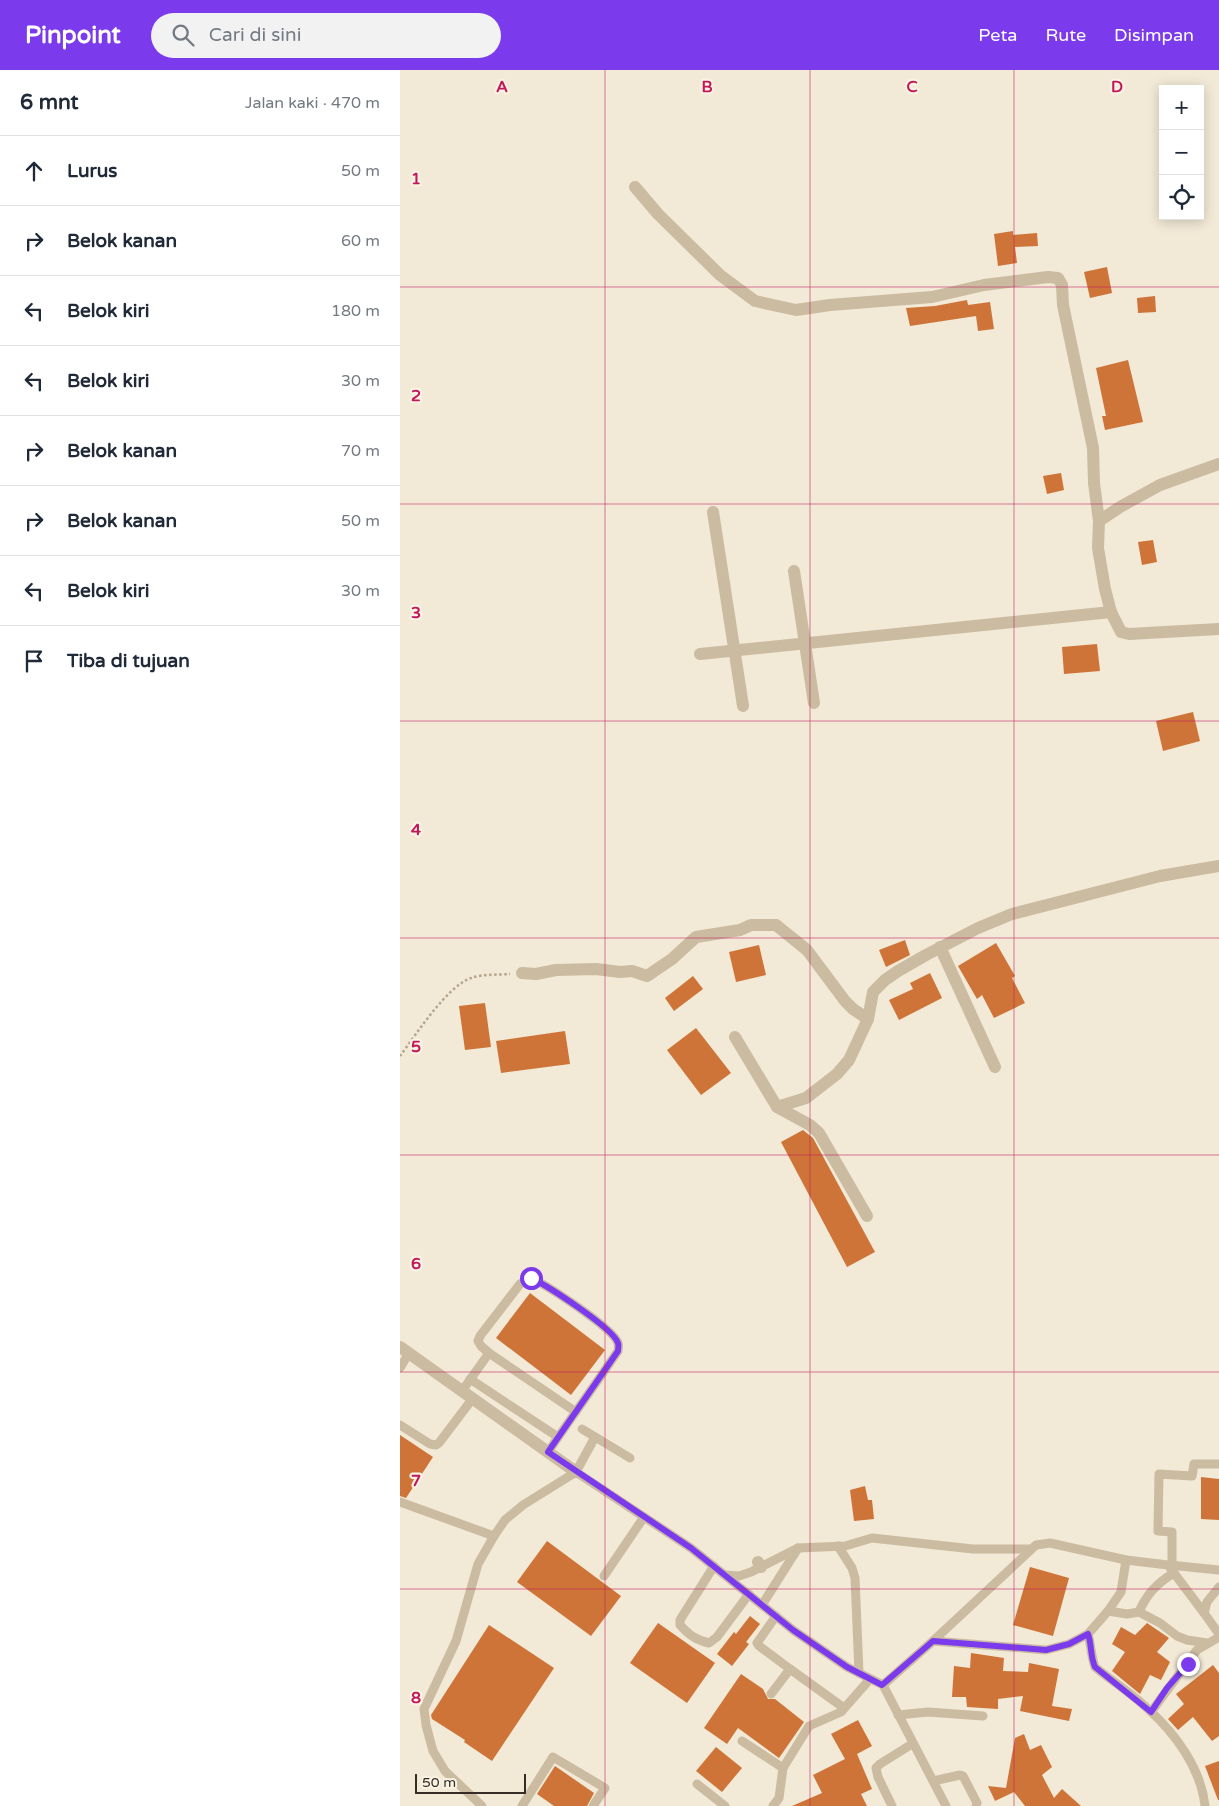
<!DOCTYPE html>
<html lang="id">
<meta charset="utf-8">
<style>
body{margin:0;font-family:"Varela Round",sans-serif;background:#f2f2f3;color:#1f2937}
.controls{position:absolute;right:15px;top:15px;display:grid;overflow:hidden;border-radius:0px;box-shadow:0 2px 12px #0003}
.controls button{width:45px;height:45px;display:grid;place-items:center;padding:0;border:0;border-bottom:1px solid #e0e1e3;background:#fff;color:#1f2937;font:25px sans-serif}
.scale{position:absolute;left:15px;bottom:12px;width:111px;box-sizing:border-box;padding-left:5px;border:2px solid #342c25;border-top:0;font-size:14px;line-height:18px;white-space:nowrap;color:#342c25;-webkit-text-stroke:4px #faf3e2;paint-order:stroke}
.stop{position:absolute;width:15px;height:15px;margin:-11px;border:4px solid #7c3aed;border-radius:50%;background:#fff}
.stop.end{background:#7c3aed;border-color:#fff;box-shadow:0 1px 5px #0008}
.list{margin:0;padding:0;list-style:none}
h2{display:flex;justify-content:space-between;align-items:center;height:65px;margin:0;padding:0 20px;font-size:21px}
h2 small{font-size:16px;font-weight:400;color:#747a83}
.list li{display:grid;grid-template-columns:32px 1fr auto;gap:15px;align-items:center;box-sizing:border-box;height:70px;padding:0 20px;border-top:1px solid #e0e1e3}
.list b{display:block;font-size:19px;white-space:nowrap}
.list em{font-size:16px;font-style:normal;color:#747a83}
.icon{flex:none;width:28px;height:28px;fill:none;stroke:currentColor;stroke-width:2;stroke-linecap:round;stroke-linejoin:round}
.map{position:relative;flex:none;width:819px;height:1736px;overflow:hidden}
header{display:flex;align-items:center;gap:30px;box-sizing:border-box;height:70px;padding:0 25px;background:#7c3aed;color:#fff}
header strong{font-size:24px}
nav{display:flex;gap:28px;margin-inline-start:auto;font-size:18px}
.search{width:350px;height:45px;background:#f2f2f3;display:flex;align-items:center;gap:12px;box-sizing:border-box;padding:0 18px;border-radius:28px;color:#747a83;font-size:19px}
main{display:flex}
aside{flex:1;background:#fff}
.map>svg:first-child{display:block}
.building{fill:#ce7438}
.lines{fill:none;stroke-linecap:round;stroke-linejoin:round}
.path{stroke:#b6a58c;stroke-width:2.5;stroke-dasharray:2.5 2.5;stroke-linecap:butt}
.service{stroke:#cbbba1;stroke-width:9}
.minor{stroke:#cbbba1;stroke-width:12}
.route{stroke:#7c3aed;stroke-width:6}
.grid{fill:none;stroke:#c2185b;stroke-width:1;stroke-opacity:0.55}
.grid-label{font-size:16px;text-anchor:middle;font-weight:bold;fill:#c2185b;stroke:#faf3e2;stroke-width:4.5;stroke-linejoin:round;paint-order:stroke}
</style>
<header>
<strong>Pinpoint</strong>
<div class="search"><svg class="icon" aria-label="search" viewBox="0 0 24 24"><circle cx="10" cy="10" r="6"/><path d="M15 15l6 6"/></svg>Cari di sini</div>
<nav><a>Peta</a><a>Rute</a><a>Disimpan</a></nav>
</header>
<main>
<aside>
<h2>6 mnt<small>Jalan kaki · 470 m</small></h2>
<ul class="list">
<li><svg class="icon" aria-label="ahead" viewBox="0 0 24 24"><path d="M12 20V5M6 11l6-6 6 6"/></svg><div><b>Lurus</b></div><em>50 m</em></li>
<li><svg class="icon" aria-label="right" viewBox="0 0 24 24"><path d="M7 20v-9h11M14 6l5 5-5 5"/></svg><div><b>Belok kanan</b></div><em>60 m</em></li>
<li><svg class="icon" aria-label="left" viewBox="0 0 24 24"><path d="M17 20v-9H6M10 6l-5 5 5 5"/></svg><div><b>Belok kiri</b></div><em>180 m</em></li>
<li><svg class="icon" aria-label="left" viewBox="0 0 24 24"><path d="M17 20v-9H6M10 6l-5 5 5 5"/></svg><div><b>Belok kiri</b></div><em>30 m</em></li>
<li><svg class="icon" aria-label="right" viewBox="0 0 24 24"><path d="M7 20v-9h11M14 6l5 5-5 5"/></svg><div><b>Belok kanan</b></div><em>70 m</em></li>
<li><svg class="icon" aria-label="right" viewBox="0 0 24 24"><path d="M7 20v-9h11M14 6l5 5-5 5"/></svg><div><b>Belok kanan</b></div><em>50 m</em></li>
<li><svg class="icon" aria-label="left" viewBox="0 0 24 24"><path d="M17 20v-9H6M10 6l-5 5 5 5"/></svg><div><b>Belok kiri</b></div><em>30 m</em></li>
<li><svg class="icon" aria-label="arrive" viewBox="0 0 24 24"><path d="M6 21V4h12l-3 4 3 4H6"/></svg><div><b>Tiba di tujuan</b></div></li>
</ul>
</aside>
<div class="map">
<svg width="819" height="1736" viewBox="0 0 819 1736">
<rect width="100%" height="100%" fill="#f2e9d6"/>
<g class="building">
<polygon points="613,161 613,165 637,163 638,176 615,177 617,193 598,196 594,164"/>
<polygon points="707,197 712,223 690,228 684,202"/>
<polygon points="755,226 756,242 738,243 737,228"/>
<polygon points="567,230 568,235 590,232 594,259 578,261 576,246 510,256 506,238 535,236"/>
<polygon points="728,290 743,352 705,360 702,346 706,346 696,298"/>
<polygon points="661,403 664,420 647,424 643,406"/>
<polygon points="753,470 757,492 742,495 738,472"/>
<polygon points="697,574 700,601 664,604 662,577"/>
<polygon points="793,642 800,671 763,681 756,651"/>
<polygon points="505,870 510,885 486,897 479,880"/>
<polygon points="596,873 615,906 612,908 625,933 594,948 582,925 577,929 558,896"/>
<polygon points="359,875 366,905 336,912 329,882"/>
<polygon points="530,903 542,928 499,950 489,930 513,919 510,913"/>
<polygon points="293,906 303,919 274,941 265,928"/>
<polygon points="85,933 91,977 65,980 59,936"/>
<polygon points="296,958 331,1003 301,1025 267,980"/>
<polygon points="165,961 170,994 101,1003 96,971"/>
<polygon points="403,1060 413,1068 475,1182 447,1197 381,1072"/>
<polygon points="130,1223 205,1280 171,1325 96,1268"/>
<polygon points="0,1365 33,1387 6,1428 0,1426"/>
<polygon points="801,1407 819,1409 819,1450 801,1449"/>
<polygon points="465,1416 468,1430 472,1430 474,1449 454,1451 450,1420"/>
<polygon points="147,1471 221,1526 191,1566 117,1512"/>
<polygon points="630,1497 669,1508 653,1566 613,1555"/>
<polygon points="350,1546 360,1554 346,1572 349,1574 332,1596 317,1584 334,1562 336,1564"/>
<polygon points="258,1553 315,1593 287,1633 230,1593"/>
<polygon points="747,1553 769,1568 757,1582 770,1592 761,1610 750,1605 740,1624 712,1601 725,1582 712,1574 721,1557 735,1565"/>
<polygon points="89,1555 154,1598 92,1691 64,1672 65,1670 32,1649 31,1645"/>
<polygon points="571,1583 604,1588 603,1601 628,1602 629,1593 659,1599 652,1636 672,1639 669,1651 620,1641 623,1626 598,1629 598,1639 567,1637 566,1627 552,1627 554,1596 570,1598"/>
<polygon points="813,1595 819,1603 819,1666 812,1671 793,1647 778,1660 768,1649 784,1634 776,1624"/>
<polygon points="341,1604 363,1619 368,1629 375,1629 404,1652 379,1688 338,1658 327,1674 304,1658"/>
<polygon points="458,1650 472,1676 457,1684 472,1719 461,1724 467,1736 392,1736 422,1723 413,1705 445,1689 431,1664"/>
<polygon points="624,1664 630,1680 641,1675 652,1697 642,1705 654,1728 662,1719 681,1736 625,1736 614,1722 595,1731 588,1716 606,1718 615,1668"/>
<polygon points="316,1677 342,1698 322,1722 296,1701"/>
<polygon points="819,1691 819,1730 818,1730 805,1696"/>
<polygon points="155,1696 194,1723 187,1736 154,1736 137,1724"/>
</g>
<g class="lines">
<path class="path" d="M0,986C15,966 47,916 71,908C81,904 99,905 110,904"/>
<g class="service">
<polyline points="0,1298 9,1283"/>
<polyline points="70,1309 158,1367"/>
<polyline points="62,1321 89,1283"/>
<polyline points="0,1355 30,1374 36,1375 39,1373 73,1328"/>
<polyline points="182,1359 230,1388"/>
<path d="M148,1382C171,1348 195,1315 218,1281C218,1279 219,1276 218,1273C213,1258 148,1216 131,1208L120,1214L80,1266L78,1271L81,1276L89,1283L176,1342"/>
<polyline points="176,1402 291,1478 393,1560 447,1597 483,1615 546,1736"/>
<polyline points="0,1432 94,1466"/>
<polyline points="438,1476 452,1498 455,1508 459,1603"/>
<polyline points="769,1495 819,1500"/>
<polyline points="772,1495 772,1462 758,1461 759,1404 792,1406 794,1394 819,1394"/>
<path d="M314,1496L280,1550V1555C289,1565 296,1570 309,1573L317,1567L349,1524"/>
<path d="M774,1503C758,1512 746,1525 739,1542L760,1553L777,1566L787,1570L807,1573"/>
<polyline points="325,1505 339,1506 351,1502 398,1478 445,1476 472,1468 573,1479 631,1479"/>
<polyline points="204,1506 244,1447"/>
<polyline points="819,1517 807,1532 804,1543 819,1564"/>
<polyline points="362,1535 398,1478"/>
<polyline points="708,1541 727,1544 739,1542"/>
<path d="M688,1564C691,1575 691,1586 695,1597C712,1611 731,1623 747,1638C775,1663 801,1698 805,1736"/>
<polyline points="533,1571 646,1580 669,1574 688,1564 708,1541 721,1522 726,1490"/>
<polyline points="390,1599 444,1638"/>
<polyline points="483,1615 533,1571 636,1475 650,1473 726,1490 768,1495 804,1543"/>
<polyline points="371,1624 390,1599 359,1576 357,1573 376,1546"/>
<polyline points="751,1642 797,1580 819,1567"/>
<polyline points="498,1645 528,1642 583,1646"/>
<polyline points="342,1671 383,1698"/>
<polyline points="533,1711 560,1705 563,1706 577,1733 576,1736"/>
<polyline points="297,1714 325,1736"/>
<polyline points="82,1736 45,1701 33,1681 26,1655 24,1639 56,1571 78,1494 94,1466 105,1450 123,1435 176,1402 195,1367"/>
<polyline points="122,1736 153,1687 205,1718 193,1736"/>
<polyline points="373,1736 379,1728 383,1698 409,1656 441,1642 470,1609"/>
<polyline points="492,1736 478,1707 476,1698 480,1694 512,1674"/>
</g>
<g class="minor">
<polyline points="235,117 258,144 320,205 355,231 396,240 430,235 532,227 584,215 648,207 658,208 662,215 663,235 693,378 694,413 699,451 698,478 705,519 711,542 721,562 729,564 819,559"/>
<polyline points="313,442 343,636"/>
<polyline points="699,451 720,437 760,415 819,394"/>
<polyline points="394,501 414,633"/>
<polyline points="300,584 711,542"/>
<polyline points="540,877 595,997"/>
<polyline points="122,903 136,904 156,900 196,899 220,902 232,901 247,906 272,889 296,867 340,860 351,855 376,855 407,880 445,931 453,939 468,949"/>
<polyline points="335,967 377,1037"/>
<polyline points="467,1146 419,1063 410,1055 377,1037 406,1028 437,1004 449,990 468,949 473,922 485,910 498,901 526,885 578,858 612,844 760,806 819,796"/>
<polyline points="0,1277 176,1402"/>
<polyline points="358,1492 361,1497"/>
</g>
</g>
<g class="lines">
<path class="route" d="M131,1208C148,1216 213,1258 218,1273C219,1276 218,1279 218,1281L148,1382L291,1478L393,1560L447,1597L482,1615L533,1571L646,1580L669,1574L688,1564C692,1575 690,1586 695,1597L751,1642L767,1618L788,1594"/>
</g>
<path class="grid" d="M205,0V1736M410,0V1736M614,0V1736M0,217H819M0,434H819M0,651H819M0,868H819M0,1085H819M0,1302H819M0,1519H819"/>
<g class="grid-label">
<text x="102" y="22">A</text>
<text x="307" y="22">B</text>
<text x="512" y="22">C</text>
<text x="717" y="22">D</text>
<text x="16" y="114">1</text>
<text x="16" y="331">2</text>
<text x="16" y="548">3</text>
<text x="16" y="765">4</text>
<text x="16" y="982">5</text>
<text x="16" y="1199">6</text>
<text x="16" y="1416">7</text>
<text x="16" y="1633">8</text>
</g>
</svg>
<div class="controls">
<button>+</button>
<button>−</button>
<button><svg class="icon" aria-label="locate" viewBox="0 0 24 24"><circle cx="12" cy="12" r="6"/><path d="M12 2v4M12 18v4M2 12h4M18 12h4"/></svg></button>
</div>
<div class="scale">50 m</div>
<div class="stop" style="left:131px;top:1208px"></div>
<div class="stop end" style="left:788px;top:1594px"></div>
</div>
</main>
